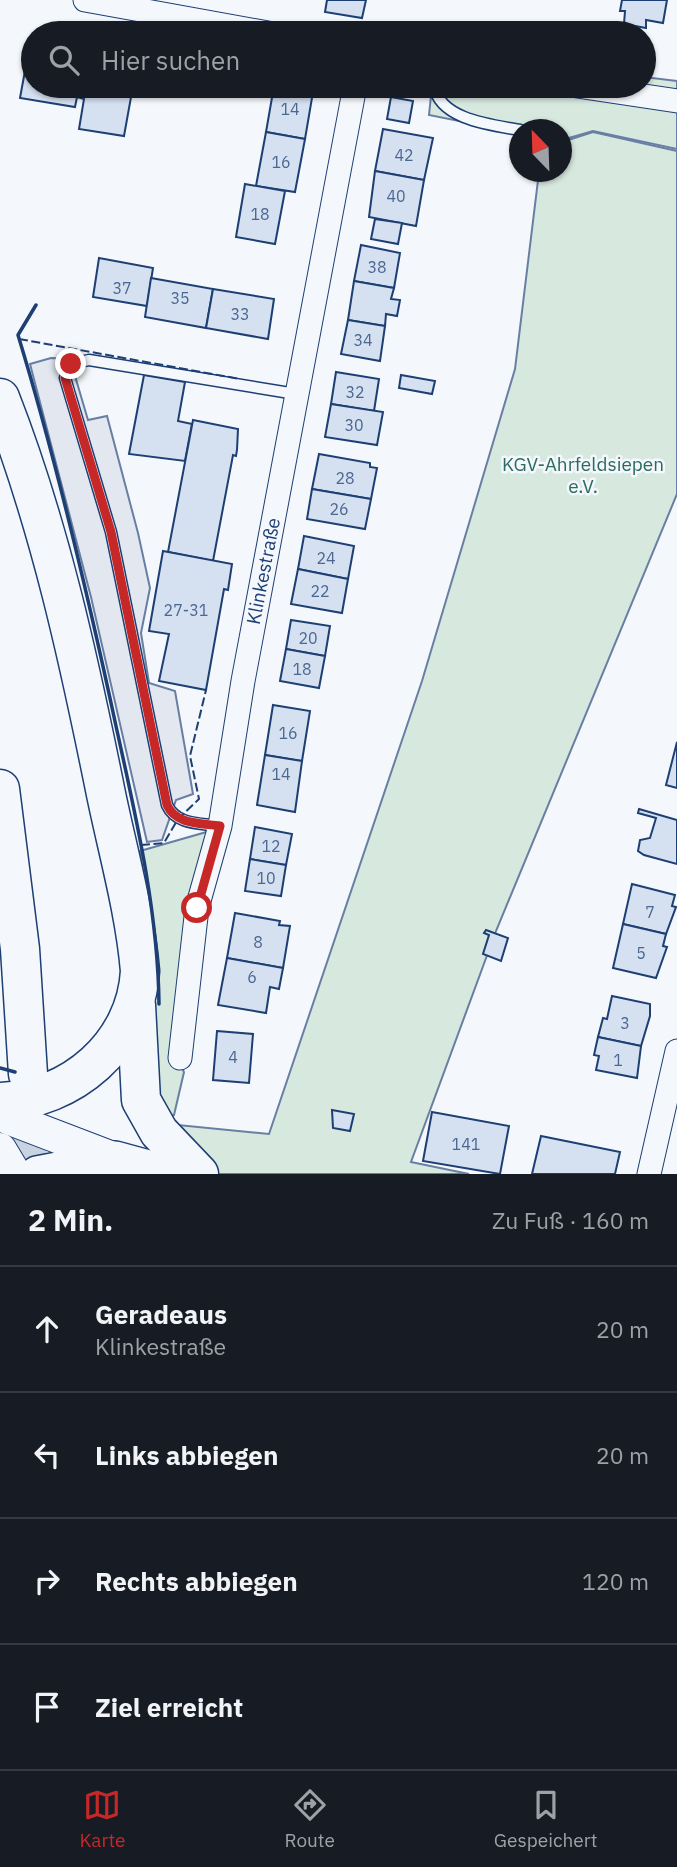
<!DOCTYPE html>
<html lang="de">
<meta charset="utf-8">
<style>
body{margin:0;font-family:"IBM Plex Sans",sans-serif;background:#242831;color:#f1f3f6}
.compass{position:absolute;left:509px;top:119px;width:63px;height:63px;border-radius:50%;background:#171b24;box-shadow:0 2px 5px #0004;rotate:337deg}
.stop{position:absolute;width:21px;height:21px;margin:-16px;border:5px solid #c62828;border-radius:50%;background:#fff}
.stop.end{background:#c62828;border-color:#fff;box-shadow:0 2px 7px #0008}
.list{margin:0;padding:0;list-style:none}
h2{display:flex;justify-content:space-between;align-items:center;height:91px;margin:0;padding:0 28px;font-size:30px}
h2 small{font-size:23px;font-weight:400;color:#9ea1a6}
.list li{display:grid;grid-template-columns:46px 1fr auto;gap:21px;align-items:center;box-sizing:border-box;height:126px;padding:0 28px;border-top:2px solid #363941}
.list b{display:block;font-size:26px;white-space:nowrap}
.list p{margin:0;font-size:23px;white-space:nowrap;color:#9ea1a6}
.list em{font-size:23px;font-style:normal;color:#9ea1a6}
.icon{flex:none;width:38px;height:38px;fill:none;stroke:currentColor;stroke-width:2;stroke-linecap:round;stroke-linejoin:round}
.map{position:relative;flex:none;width:677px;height:1174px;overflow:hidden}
.search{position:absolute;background:#171b24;box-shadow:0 2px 5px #0004;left:21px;right:21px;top:21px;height:77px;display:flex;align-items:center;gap:18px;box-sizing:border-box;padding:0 24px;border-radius:38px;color:#9ea1a6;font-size:26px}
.sheet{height:595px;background:#171b24}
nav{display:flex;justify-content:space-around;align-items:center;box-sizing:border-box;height:98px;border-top:2px solid #363941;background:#171b24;font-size:19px;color:#9ea1a6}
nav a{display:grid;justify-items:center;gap:4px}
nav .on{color:#c62828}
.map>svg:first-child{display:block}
.green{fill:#d7e8df;stroke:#687fa3;stroke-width:2}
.parking{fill:#e3e8f0;stroke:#687fa3;stroke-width:2}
.building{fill:#d5e0f0;stroke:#1d3f73;stroke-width:2}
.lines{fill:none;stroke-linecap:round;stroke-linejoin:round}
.highway-tunnel{stroke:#c9d2e0;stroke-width:38;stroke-dasharray:38 19;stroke-linecap:butt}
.lane-casing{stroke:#1d3f73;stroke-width:13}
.street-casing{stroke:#1d3f73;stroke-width:25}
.secondary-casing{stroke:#1d3f73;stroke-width:34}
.primary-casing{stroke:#1d3f73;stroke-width:38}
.highway-casing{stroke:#1d3f73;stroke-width:41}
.lane{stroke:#f4f7fb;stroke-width:10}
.street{stroke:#f4f7fb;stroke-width:23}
.secondary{stroke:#f4f7fb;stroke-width:32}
.primary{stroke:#f4f7fb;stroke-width:35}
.highway{stroke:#f4f7fb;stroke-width:38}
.fence{stroke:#1d3f73;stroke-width:2;stroke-dasharray:9 3.5;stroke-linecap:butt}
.wall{stroke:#1d3f73;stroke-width:3.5}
.route{stroke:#c62828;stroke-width:9}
.labels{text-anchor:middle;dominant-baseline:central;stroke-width:5;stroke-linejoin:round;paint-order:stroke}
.number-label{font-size:16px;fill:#4b6792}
.park-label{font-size:19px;fill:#2c6c60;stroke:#f4f7fb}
.street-label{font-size:19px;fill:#1d3f73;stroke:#f4f7fb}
</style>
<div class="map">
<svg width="677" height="1174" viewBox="0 0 677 1174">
<rect width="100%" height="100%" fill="#f4f7fb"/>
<g class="green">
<path d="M644,77L677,81V149L593,131L562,140V130H520L519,133L429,115L432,86C503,86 574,90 644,86Z"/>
<polygon points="593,132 677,151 677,494 496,931 411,1162 469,1174 143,1174 178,1125 269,1134 422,681 515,369 539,172 562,172 562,142"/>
<polygon points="217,829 177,1058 184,1072 174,1115 163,1120 153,1058 155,960 140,851"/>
</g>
<polygon class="parking" points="51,358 70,359 88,420 107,416 138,533 150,588 141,633 149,683 175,691 193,794 176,800 162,840 147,842 91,597 30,364"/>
<g class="building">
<polygon points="327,0 366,0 362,18 325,12"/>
<polygon points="622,0 667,0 663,23 646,20 646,28 624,24 625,11 620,11"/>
<polygon points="31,38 33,86 133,86 124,136 79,129 84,99 77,97 75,107 20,98"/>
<polygon points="274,86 314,86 305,139 266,132"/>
<polygon points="391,97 413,101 409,123 387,119"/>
<polygon points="383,129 433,138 424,180 375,171"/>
<polygon points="266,132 305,139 295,192 256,186"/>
<polygon points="375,171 424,180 416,226 369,217"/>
<polygon points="245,184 285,191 275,244 236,237"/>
<polygon points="375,219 402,223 398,244 371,239"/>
<polygon points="361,245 400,253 394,288 354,281"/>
<polygon points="99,258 153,268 147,306 93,297"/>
<polygon points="151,278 213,289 206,328 145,317"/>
<polygon points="354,281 394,288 391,299 400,300 397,316 386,314 385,326 348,320"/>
<polygon points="213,289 274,299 268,339 206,328"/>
<polygon points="348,320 385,326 380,361 341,354"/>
<polygon points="336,372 379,379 374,411 331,404"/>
<polygon points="144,375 185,382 178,421 192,424 185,461 129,454"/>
<polygon points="401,375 435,381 432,394 399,388"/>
<polygon points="331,404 383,412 377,445 325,437"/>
<polygon points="193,420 238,429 237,450 236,456 233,455 213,561 168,552"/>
<polygon points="319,454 370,463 370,467 377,468 371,499 312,489"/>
<polygon points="312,489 371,499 365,529 307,519"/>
<polygon points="304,536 354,546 348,579 298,569"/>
<polygon points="163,551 232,564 228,590 224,589 206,690 159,681 169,634 149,631"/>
<polygon points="298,569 348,579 342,613 291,604"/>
<polygon points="291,620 330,626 325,656 286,649"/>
<polygon points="286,649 325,656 319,688 280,681"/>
<polygon points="273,705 310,711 302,761 265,755"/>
<polygon points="677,742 677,788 666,785"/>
<polygon points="265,755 302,761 295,812 257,805"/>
<polygon points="639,809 677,820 677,864 644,855 638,851 640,840 650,838 656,818 638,813"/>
<polygon points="255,827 292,834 286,865 250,859"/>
<polygon points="250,859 286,865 281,896 245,891"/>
<polygon points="632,884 675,895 672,906 676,907 666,934 623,924"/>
<polygon points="235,913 280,921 279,925 290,926 283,968 227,958"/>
<polygon points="623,924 666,934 663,946 667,947 656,978 613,968"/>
<polygon points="486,930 508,938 501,961 483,954 489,935 484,933"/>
<polygon points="227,958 283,968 279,989 270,987 266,1013 218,1005"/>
<polygon points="612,996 650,1004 650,1016 641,1046 598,1037 603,1018 607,1019"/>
<polygon points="217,1031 253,1034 249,1083 213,1080"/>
<polygon points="598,1037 641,1046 637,1078 596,1070 599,1056 594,1055"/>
<polygon points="332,1110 354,1114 350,1131 333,1128"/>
<polygon points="432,1112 509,1126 500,1174 423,1161"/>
<polygon points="541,1136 620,1152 615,1174 532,1174"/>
</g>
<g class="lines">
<polyline class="highway-tunnel" points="27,1174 28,1089"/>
<g class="lane-casing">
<g id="lane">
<path d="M434,86C440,120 492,125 520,130"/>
<path d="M220,826C200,823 176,825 167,805L111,532L65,378L71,364L89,360L296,394"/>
</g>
</g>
<g class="street-casing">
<g id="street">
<polyline points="85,0 268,33"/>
<polyline points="577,86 677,101"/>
<polyline points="180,1058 197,908 220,826 243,681 355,86"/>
<polyline points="649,1174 677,1051"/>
</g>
</g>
<g class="secondary-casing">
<g id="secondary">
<polyline points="0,1115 115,1159"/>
<polyline points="0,1149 15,1174"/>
</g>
</g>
<g class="primary-casing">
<polyline id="primary" points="37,1174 115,1159 170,1174"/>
</g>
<g class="highway-casing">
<g id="highway">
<path d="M0,398C50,526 79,660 106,794C118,852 135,912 140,971C136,1045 71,1100 0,1102"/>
<polyline points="0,789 20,949 28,1074"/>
<polyline points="136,1005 141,1100 159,1132 199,1174"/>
</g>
</g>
<use href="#lane" class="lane"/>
<use href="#street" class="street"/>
<use href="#secondary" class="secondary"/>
<use href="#primary" class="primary"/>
<use href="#highway" class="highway"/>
<g class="fence">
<polyline points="19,339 240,379"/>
<polyline points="141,845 164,843 178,819 199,799 190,756 206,690"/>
</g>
<g class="wall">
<path d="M36,305L18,335C57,463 88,595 116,726C136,817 158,911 159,1004"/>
<polyline points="0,1068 15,1072"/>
</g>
</g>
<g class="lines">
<path class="route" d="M71,364L65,378L111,532L167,805C176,825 201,823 220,826L197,908"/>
</g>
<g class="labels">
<g class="number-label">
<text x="290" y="109">14</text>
<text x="404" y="155">42</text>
<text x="281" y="162">16</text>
<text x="396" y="196">40</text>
<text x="260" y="214">18</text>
<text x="377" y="267">38</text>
<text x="122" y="288">37</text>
<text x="180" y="298">35</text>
<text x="240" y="314">33</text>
<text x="363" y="340">34</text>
<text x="355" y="392">32</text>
<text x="354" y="425">30</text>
<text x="345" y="478">28</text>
<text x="339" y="509">26</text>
<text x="326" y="558">24</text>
<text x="320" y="591">22</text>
<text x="186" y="610">27-31</text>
<text x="308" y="638">20</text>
<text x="302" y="669">18</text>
<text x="288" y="733">16</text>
<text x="281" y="774">14</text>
<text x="271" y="846">12</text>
<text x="266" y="878">10</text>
<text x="650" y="912">7</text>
<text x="258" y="942">8</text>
<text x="641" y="953">5</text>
<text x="252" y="977">6</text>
<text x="625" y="1023">3</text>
<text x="233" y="1057">4</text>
<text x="618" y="1060">1</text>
<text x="466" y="1144">141</text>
</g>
<g class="park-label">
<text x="583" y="464">KGV-Ahrfeldsiepen<tspan x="583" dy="22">e.V.</tspan></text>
</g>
<g class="street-label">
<text transform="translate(263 571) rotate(-79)">Klinkestraße</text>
</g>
</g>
</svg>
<svg class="compass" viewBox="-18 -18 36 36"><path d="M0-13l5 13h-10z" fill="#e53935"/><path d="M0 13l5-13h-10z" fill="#9ea1a6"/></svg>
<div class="stop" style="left:197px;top:908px"></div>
<div class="stop end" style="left:71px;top:364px"></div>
<div class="search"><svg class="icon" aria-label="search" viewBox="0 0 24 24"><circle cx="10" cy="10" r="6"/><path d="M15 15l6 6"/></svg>Hier suchen</div>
</div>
<section class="sheet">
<h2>2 Min.<small>Zu Fuß · 160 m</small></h2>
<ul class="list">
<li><svg class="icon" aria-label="ahead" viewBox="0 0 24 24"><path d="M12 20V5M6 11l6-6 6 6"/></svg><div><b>Geradeaus</b><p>Klinkestraße</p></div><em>20 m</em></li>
<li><svg class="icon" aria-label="left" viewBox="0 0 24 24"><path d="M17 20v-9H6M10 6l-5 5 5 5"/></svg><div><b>Links abbiegen</b></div><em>20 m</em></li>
<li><svg class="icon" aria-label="right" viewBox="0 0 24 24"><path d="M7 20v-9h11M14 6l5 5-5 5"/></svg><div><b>Rechts abbiegen</b></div><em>120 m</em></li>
<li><svg class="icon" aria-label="arrive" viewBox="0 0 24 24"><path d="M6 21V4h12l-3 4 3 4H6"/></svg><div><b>Ziel erreicht</b></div></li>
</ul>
</section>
<nav>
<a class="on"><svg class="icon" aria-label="map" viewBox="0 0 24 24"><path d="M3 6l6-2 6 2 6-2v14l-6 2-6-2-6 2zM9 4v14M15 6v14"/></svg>Karte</a>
<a><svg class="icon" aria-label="directions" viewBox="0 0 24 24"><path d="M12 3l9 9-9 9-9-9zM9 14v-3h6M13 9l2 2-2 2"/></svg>Route</a>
<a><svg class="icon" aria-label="saved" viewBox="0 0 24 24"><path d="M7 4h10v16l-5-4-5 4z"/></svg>Gespeichert</a>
</nav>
